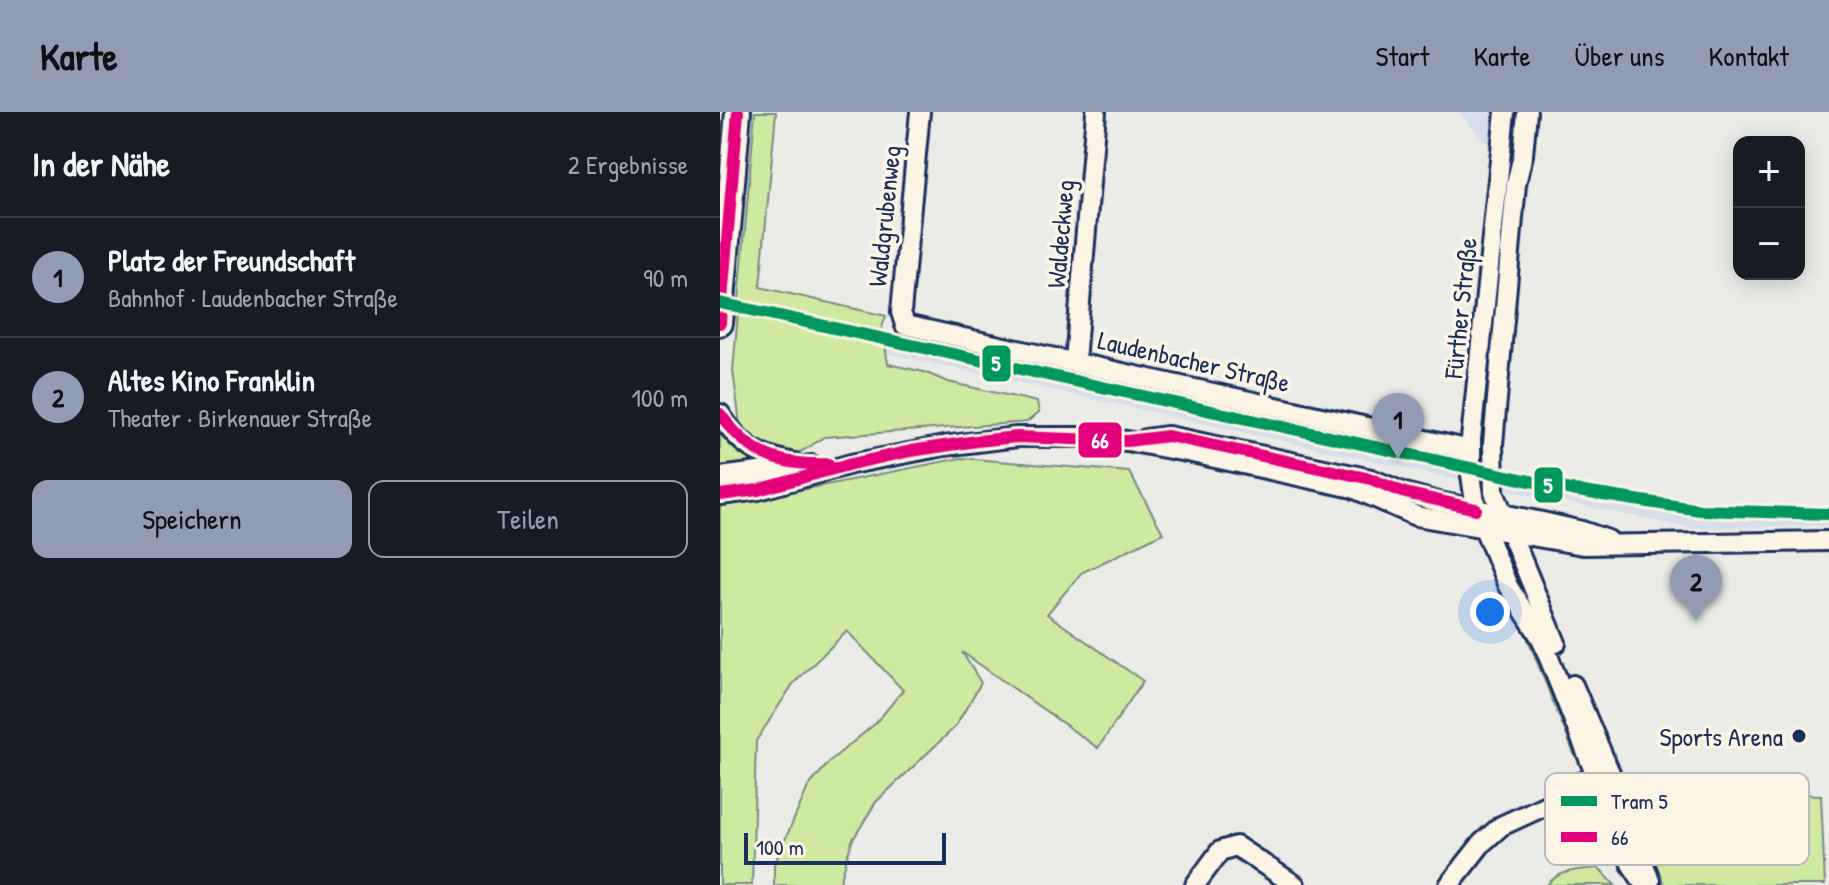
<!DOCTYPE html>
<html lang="de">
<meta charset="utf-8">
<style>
body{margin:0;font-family:"Patrick Hand",sans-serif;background:#20242c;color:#f1f3f6}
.controls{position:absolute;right:24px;top:24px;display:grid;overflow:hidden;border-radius:16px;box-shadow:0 4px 20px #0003}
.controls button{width:72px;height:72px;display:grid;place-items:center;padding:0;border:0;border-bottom:2px solid #363941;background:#171b24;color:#f1f3f6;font:40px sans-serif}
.scale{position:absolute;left:24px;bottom:20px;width:202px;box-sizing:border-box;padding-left:8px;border:4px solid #1b2f5e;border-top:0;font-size:22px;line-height:28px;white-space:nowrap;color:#1b2f5e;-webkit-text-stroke:6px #fcf5e5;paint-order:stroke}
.you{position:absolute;left:770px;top:500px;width:28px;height:28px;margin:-20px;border:6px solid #fff;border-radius:50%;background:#1a73e8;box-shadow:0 0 0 12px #1a73e833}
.badge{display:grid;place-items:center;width:52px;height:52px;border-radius:50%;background:#919bb2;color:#111;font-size:26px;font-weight:700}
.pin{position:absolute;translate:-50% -66px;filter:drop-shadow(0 2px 4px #0008)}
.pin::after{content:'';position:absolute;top:42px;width:28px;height:24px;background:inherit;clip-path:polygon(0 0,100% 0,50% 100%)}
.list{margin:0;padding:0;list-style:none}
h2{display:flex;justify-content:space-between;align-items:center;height:104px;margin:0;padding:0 32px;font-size:34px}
h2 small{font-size:26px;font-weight:400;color:#9ea1a6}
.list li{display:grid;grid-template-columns:52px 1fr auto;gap:24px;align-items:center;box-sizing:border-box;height:120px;padding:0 32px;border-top:2px solid #363941}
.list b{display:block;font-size:30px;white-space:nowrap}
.list p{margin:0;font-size:26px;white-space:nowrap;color:#9ea1a6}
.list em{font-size:26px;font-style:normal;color:#9ea1a6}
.actions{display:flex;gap:16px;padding:24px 32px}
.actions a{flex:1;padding:18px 0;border:2px solid #919bb2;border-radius:16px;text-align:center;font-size:28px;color:#919bb2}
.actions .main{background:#919bb2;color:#111}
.map{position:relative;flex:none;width:1109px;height:773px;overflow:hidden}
header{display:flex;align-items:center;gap:48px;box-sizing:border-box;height:112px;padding:0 40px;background:#919bb2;color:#111}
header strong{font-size:38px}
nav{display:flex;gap:44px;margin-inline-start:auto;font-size:28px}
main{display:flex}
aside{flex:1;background:#171b24}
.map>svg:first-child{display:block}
.built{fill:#d6dee9}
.green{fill:#cfeaa0;stroke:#758c7f;stroke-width:2}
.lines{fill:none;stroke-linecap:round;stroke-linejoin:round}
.minor-casing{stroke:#1b2f5e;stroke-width:24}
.major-casing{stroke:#1b2f5e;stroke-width:30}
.minor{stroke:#fcf5e5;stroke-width:18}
.major{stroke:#fcf5e5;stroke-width:24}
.bus-1-casing{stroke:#fcf5e5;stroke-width:18}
.bus-1{stroke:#e5007d;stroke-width:12}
.tram-1-casing{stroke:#fcf5e5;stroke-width:18}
.tram-1{stroke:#00975f;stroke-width:12}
.poi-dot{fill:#1b2f5e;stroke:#fcf5e5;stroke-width:3}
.labels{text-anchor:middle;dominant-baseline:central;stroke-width:7;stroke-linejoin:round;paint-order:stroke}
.street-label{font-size:26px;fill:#1b2f5e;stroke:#fcf5e5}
.poi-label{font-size:26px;fill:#1b2f5e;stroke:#fcf5e5;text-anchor:end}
.key{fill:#fcf5e5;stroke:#b8babc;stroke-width:2}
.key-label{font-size:22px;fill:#1b2f5e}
.line-badge{stroke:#fcf5e5;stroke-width:3}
.badge-label{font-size:22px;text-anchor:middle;font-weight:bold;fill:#fff}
</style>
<header>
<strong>Karte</strong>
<nav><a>Start</a><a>Karte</a><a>Über uns</a><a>Kontakt</a></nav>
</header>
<main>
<aside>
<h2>In der Nähe<small>2 Ergebnisse</small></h2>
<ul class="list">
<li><span class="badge">1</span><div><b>Platz der Freundschaft</b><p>Bahnhof · Laudenbacher Straße</p></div><em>90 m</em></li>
<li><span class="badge">2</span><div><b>Altes Kino Franklin</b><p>Theater · Birkenauer Straße</p></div><em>100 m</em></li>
</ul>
<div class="actions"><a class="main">Speichern</a><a>Teilen</a></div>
</aside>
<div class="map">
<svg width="1109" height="773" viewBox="0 0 1109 773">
<rect width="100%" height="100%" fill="#ebebe7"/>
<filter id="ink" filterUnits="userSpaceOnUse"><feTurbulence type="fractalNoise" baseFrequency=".0125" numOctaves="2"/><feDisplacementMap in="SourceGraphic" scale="16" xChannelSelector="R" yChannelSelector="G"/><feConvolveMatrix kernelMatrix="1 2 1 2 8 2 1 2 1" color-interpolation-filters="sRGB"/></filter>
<g filter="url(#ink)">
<g class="built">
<polygon points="739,0 772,0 777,43"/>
<polygon points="0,181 20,184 24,190 549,305 556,304 740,342 743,347 904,381 1018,395 1109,394 1109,414 970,416 735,367 0,204"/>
</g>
<g class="green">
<path d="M35,0H56L40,175L166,204L162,215L168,252L204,260L228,270L317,290L319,300L307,310L104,325C97,329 89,336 82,339C61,346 37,332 21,320L13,259Z"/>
<polygon points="781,87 790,88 772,285 767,288 763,284"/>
<polygon points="0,312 49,351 0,361"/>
<polygon points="241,346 409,360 443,421 361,461 327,502 423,569 378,636 242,540 261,571 235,615 156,690 132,729 119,773 54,773 54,753 88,675 110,649 156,611 183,578 127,519 73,572 36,629 32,773 0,773 0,394"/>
<polygon points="805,520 812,525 858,642 855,644"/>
<polygon points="909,677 1101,683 1105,773 944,773"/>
<path d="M879,756L895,773H827C840,757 860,758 879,756Z"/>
</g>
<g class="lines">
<g class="minor-casing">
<g id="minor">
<polyline points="200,0 181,200 185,213 751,338"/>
<polyline points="785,0 751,327 751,363 756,397 788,474 821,526 911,752 925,773"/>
<polyline points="807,0 803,43 796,72 773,332 774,380 836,531"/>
<polyline points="355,249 376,0"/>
<path d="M0,302C21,335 37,343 74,351"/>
<polyline points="426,327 448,324 468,328 651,367 685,381 719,390 818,409 862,419 888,428"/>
<polyline points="0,365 92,353"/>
<polyline points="0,383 38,378 131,352 224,334 297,325 359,325 407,329 472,341 633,376 696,404 863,433 1109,429"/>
<polyline points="853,573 893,668 930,769"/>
<polyline points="837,689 868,684 891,670"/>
<polyline points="475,773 500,739 516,734 575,773"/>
<polyline points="729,773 762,731 781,714 833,690 862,670 886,668"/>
</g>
</g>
<g class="major-casing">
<polyline id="major" points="0,211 18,0"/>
</g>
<use href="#minor" class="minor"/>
<use href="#major" class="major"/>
<g class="bus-1-casing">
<g id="bus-1">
<polyline points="0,211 18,0"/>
<path d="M0,302C30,343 58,354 108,352"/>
<polyline points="0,383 38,378 131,352 191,339 257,329 297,325 407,329 448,324 651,367 685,381 756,397"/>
</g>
</g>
<use href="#bus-1" class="bus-1"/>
<g class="tram-1-casing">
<polyline id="tram-1" points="0,191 851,378 980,398 1109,402"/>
</g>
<use href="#tram-1" class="tram-1"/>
</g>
</g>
<circle class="poi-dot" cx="1079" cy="624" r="8"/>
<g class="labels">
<g class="street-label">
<text transform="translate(164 104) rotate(-84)">Waldgrubenweg</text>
<text transform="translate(340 122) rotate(-85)">Waldeckweg</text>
<text transform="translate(740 196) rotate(-84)">Fürther Straße</text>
<text transform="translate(474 249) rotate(13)">Laudenbacher Straße</text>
</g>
<g class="poi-label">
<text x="1063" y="624">Sports Arena</text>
</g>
</g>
<rect x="825" y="661" width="264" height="92" rx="12" class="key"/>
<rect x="841" y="684" width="36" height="10" fill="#00975f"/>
<rect x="841" y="720" width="36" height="10" fill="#e5007d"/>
<g class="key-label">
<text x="891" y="697">Tram 5</text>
<text x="891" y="733">66</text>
</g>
<g class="line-badge">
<rect x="261" y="232" width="31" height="39" rx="8" fill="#00975f"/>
<rect x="357" y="309" width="46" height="38" rx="8" fill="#e5007d"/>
<rect x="813" y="354" width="31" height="38" rx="8" fill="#00975f"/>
</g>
<g class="badge-label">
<text x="276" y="259">5</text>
<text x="380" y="336">66</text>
<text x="828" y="381">5</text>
</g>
</svg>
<div class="controls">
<button>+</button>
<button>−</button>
</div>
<div class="scale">100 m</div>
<div class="you"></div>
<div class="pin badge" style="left:678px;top:347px">1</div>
<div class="pin badge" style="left:976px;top:509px">2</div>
</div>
</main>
